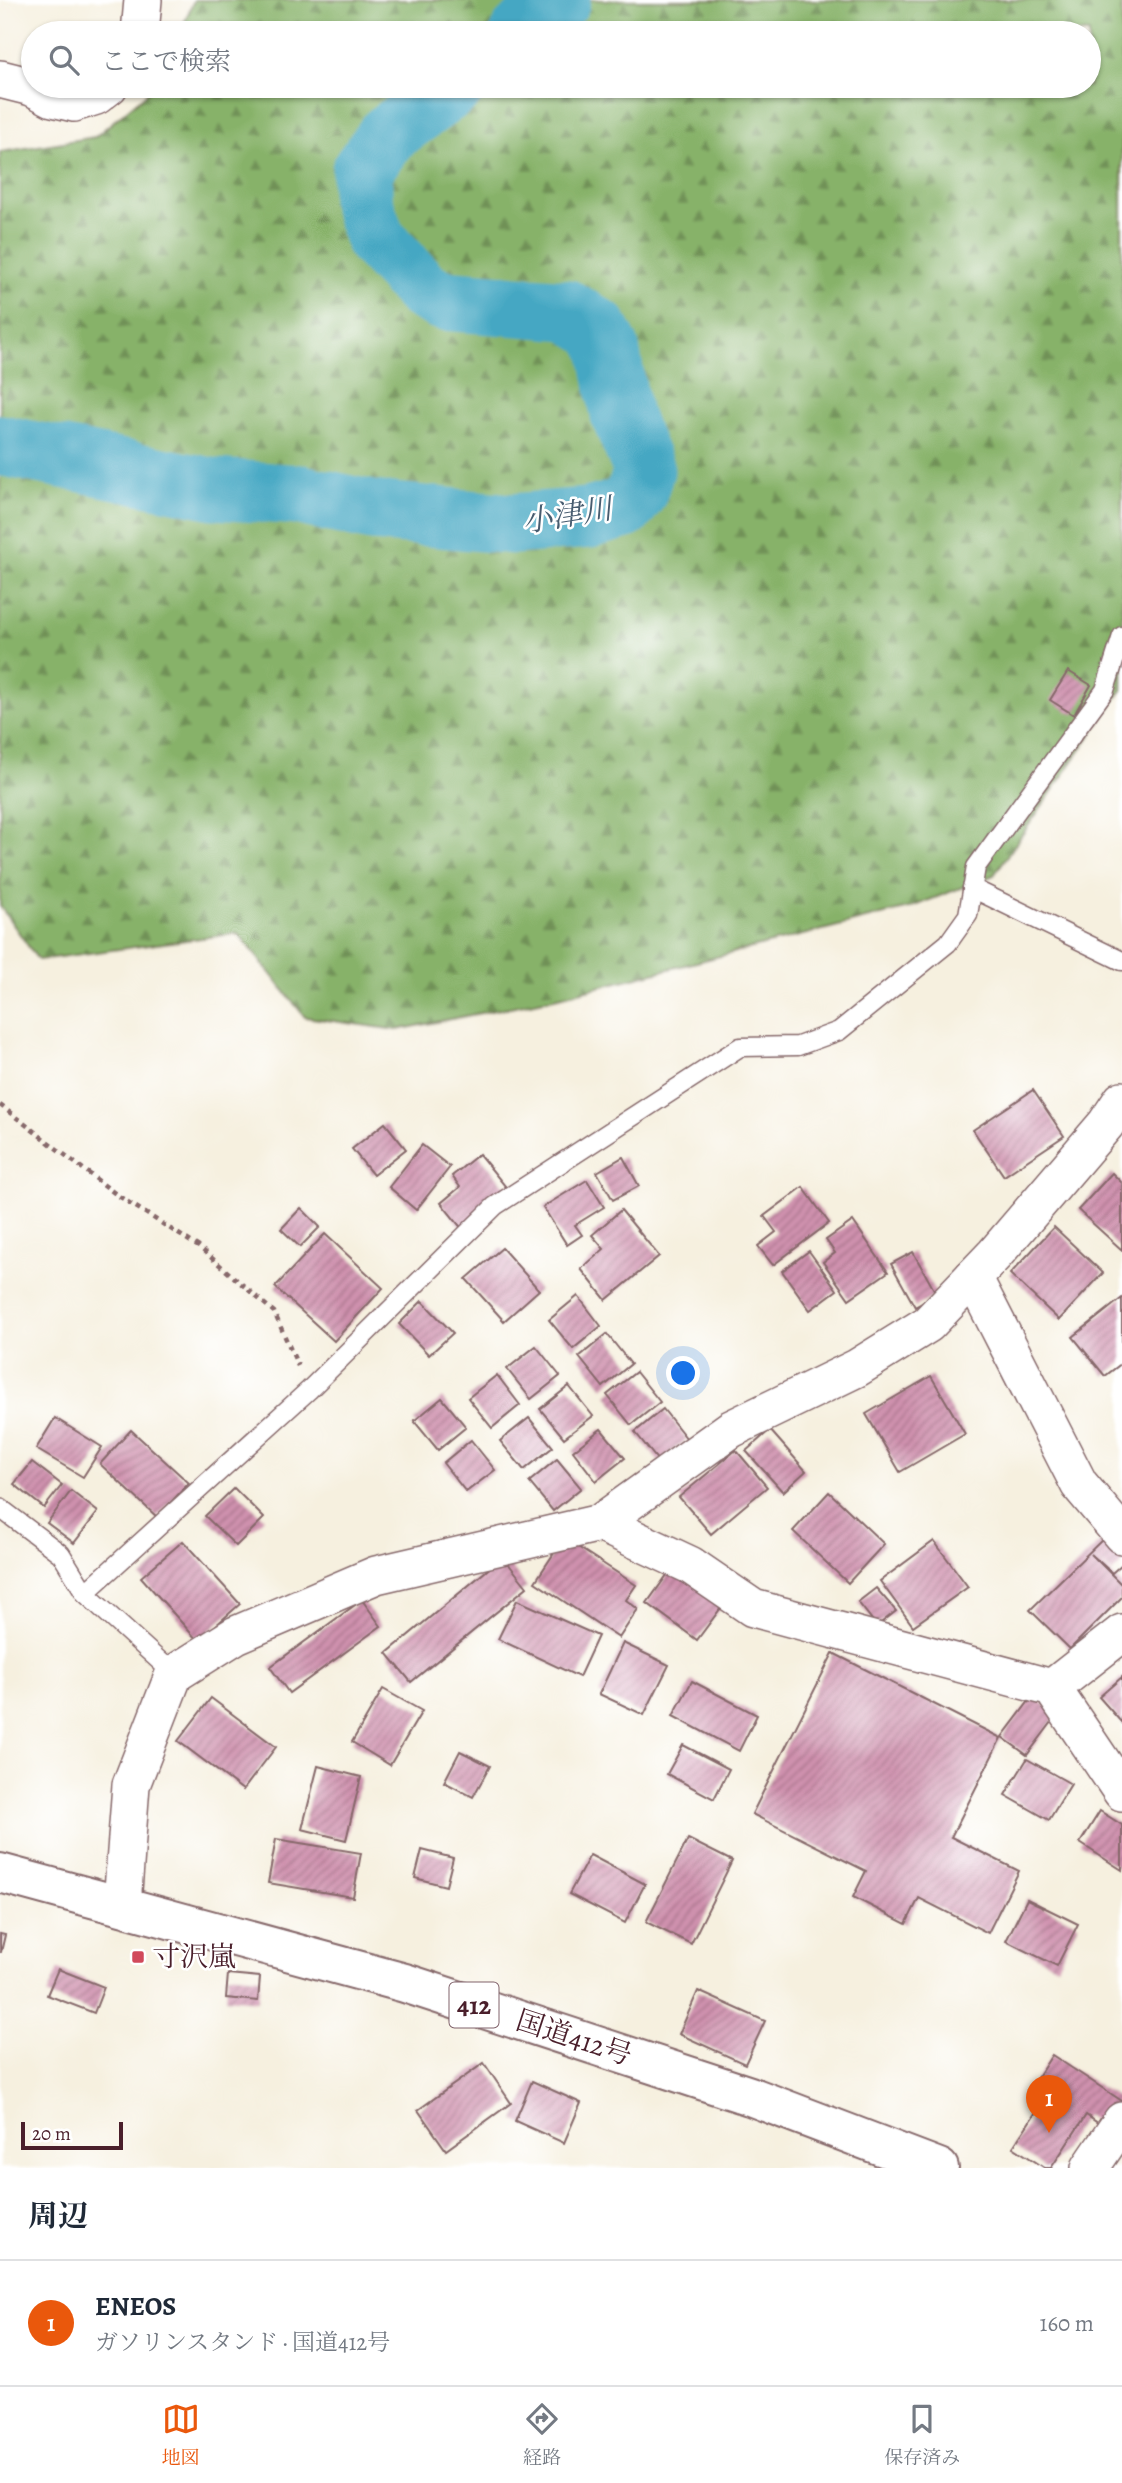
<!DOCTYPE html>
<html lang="ja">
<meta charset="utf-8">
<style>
body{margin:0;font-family:Alegreya,"Noto Serif JP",serif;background:#f6f6f7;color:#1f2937}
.scale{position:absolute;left:21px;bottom:18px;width:102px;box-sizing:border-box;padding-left:7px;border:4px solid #4a1f2b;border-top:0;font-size:19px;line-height:24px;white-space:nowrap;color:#4a1f2b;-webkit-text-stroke:5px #fff;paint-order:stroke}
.you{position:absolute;left:684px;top:1374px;width:24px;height:24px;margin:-18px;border:5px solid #fff;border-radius:50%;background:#1a73e8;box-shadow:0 0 0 10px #1a73e833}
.badge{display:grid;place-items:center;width:46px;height:46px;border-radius:50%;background:#ea580c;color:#fff;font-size:23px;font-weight:700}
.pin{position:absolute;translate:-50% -58px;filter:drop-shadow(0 2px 4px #0008)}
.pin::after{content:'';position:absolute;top:37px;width:24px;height:21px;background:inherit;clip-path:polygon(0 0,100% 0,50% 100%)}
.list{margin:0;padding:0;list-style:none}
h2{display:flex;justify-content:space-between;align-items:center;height:91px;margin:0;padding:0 28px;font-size:30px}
h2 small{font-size:23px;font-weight:400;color:#747a83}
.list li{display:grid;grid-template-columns:46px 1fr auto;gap:21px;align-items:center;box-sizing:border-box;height:126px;padding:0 28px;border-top:2px solid #e0e1e3}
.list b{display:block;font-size:26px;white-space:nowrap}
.list p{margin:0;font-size:23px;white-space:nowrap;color:#747a83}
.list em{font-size:23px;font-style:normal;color:#747a83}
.icon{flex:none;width:38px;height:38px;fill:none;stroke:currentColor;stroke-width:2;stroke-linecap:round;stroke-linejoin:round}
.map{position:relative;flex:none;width:1122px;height:2168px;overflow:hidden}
.search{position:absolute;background:#fff;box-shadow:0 2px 5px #0004;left:21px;right:21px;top:21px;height:77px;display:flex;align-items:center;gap:18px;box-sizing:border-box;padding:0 24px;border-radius:38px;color:#747a83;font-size:26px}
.sheet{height:217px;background:#fff}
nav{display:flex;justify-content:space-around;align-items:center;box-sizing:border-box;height:98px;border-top:2px solid #e0e1e3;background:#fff;font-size:19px;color:#747a83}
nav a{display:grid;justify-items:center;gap:4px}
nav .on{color:#ea580c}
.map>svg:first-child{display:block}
.forest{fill:url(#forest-firs);stroke:#68684a;stroke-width:2}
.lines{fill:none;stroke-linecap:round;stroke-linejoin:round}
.river{stroke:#44a7c3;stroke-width:61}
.building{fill:url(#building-hatch)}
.service-casing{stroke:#86686a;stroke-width:21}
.minor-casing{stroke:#86686a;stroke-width:40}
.trunk-casing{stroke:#86686a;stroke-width:42}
.path{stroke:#86686a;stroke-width:4.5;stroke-dasharray:5 5;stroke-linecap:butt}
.service{stroke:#fff;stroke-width:18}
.minor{stroke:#fff;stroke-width:37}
.trunk{stroke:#fff;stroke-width:38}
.poi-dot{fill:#d1495b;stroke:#fff;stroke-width:2.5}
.labels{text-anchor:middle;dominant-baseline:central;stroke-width:5;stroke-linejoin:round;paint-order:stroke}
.shield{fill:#fff;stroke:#80626b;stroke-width:2}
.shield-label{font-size:26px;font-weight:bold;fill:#4a1f2b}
.poi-label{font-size:28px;fill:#4a1f2b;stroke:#fff;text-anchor:start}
.street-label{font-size:28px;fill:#4a1f2b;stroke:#fff}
.water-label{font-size:30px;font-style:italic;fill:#475c6f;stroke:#fff}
</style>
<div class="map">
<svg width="1122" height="2168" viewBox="0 0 1122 2168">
<defs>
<pattern id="forest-firs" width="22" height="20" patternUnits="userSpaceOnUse" patternTransform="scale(1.75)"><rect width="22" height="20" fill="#87b269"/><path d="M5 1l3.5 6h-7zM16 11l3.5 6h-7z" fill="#709057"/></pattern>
<pattern id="building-hatch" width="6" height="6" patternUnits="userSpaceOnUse" patternTransform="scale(1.75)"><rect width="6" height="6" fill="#cf91ae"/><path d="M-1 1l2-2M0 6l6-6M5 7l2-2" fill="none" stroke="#aa768e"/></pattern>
</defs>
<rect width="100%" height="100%" fill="#fff"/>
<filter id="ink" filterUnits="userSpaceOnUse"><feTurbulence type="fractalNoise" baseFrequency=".0143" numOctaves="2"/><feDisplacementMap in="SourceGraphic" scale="14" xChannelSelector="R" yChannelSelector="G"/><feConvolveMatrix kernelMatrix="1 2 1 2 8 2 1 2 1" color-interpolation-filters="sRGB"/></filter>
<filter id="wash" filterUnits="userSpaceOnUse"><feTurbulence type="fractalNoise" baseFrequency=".00686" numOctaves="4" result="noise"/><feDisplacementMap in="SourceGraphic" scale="28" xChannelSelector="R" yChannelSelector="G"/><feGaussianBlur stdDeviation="1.57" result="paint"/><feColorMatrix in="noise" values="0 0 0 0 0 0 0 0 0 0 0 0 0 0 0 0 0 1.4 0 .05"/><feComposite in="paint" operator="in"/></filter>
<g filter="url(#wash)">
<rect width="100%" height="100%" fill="#f6f0df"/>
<polygon class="forest" points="194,0 1122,0 1122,690 994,875 909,908 559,997 397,1030 305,1017 238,933 38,960 0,906 0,152 95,137 155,86 1089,86 1089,33 180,33"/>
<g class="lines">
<g class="river">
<polyline points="520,33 560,0"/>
<polyline points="0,445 215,489 301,495 372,511 513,524 589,518 625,508 637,492 644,470 621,415 609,348 599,329 567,310 442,300 423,290 375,239 362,201 362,170 388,134 455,86"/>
</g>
</g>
<g id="blocks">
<g class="building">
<polygon points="1068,671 1091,685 1074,715 1050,700"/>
<polygon points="1033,1090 1064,1136 1004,1176 973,1130"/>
<polygon points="385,1123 406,1149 373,1175 352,1149"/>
<polygon points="422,1145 450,1167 416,1210 389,1187"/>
<polygon points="479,1154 510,1192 463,1230 441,1203 460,1187 452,1176"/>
<polygon points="623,1157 639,1186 613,1200 597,1172"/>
<polygon points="1112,1173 1122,1183 1122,1250 1078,1210"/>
<polygon points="587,1180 604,1207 575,1225 582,1235 567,1245 543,1207"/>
<polygon points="803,1187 829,1223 773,1265 758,1246 776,1232 764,1216"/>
<polygon points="301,1208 320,1227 300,1247 281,1229"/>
<polygon points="621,1210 659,1256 606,1300 581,1269 604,1249 592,1235"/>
<polygon points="853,1221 888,1272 849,1299 823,1262 835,1253 826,1240"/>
<polygon points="1054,1227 1103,1273 1059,1320 1010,1274"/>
<polygon points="325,1234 383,1288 334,1341 275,1287"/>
<polygon points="502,1248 539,1290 504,1321 466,1279"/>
<polygon points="809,1251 837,1290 810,1310 782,1271"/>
<polygon points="913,1252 937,1295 915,1307 891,1264"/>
<polygon points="578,1296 601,1326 573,1349 549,1320"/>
<polygon points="1122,1298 1122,1363 1105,1376 1073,1337"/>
<polygon points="422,1301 453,1333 429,1355 399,1324"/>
<polygon points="607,1334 631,1364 603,1387 579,1357"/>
<polygon points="536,1346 560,1376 531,1399 507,1369"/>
<polygon points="636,1372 660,1402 631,1425 607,1395"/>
<polygon points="497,1375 520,1405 492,1428 468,1398"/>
<polygon points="931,1376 965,1434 900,1472 866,1414"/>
<polygon points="569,1386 593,1416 564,1438 540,1409"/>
<polygon points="442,1398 466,1427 438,1450 414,1421"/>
<polygon points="663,1409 687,1439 659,1462 635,1432"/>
<polygon points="55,1418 102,1447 83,1477 36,1449"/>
<polygon points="529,1418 553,1447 524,1470 500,1441"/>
<polygon points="601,1429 625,1458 596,1481 573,1451"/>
<polygon points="131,1430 189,1483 157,1517 100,1464"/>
<polygon points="770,1430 806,1471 783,1492 746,1451"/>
<polygon points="471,1440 495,1470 466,1492 443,1463"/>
<polygon points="736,1450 767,1487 711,1534 679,1497"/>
<polygon points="557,1459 581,1488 553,1511 529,1482"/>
<polygon points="32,1462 62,1485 44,1508 14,1484"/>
<polygon points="234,1488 264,1518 236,1546 205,1516"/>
<polygon points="71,1491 98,1512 74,1543 47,1523"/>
<polygon points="829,1492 884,1544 848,1583 793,1531"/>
<polygon points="1107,1535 1122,1551 1122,1564 1112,1573 1091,1554 1122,1585 1122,1597 1070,1649 1030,1610"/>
<polygon points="564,1538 636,1585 626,1600 638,1609 619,1638 535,1582"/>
<polygon points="183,1541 240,1604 198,1641 141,1577"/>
<polygon points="934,1541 968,1587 913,1626 880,1581"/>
<polygon points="503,1557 527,1587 411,1682 387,1653"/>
<polygon points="675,1564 726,1601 697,1640 647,1603"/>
<polygon points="876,1588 896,1611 877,1626 858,1602"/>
<polygon points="362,1600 381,1626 289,1693 270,1667"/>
<polygon points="517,1600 598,1636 579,1677 498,1639"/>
<polygon points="623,1643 669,1665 644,1715 599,1694"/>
<polygon points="833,1653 1001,1738 951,1837 1019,1871 988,1933 919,1898 906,1924 853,1897 866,1871 752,1814"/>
<polygon points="1122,1677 1122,1723 1099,1697"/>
<polygon points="692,1681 757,1715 739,1751 673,1716"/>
<polygon points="383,1689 422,1711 390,1765 352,1742"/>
<polygon points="1033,1696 1058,1714 1027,1755 1002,1737"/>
<polygon points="211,1698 276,1747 243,1790 178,1741"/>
<polygon points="683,1745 729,1769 714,1799 667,1774"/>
<polygon points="460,1751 490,1766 473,1797 444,1782"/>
<polygon points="1027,1759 1071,1784 1049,1820 1005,1795"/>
<polygon points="318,1766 361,1777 346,1840 302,1829"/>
<polygon points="1100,1811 1122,1825 1122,1870 1080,1843"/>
<polygon points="276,1839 361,1853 353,1897 268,1883"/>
<polygon points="688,1839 732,1861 691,1944 646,1922"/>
<polygon points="422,1850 453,1858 446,1886 415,1878"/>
<polygon points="590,1855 645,1884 625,1923 569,1894"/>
<polygon points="1027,1899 1078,1924 1057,1966 1006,1941"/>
<polygon points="0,1934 5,1935 1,1952 0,1952"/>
<polygon points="58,1969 104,1987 94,2013 47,1995"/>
<polygon points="228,1974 260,1977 258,2001 226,1998"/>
<polygon points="698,1991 765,2021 745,2064 679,2034"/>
<polygon points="1052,2055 1122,2101 1105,2128 1086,2115 1051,2168 1045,2168 1013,2147 1047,2095 1032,2086"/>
<polygon points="484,2063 511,2103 446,2150 418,2110"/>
<polygon points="532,2081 581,2103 564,2143 515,2121"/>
</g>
</g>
</g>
<g filter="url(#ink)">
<use href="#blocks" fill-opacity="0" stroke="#86686a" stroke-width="2"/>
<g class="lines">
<g class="service-casing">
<g id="service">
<polyline points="972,888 1122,961"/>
<polyline points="0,1508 61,1554 85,1593 174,1674"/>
<polyline points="85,1593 309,1390 495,1206 740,1047 798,1046 839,1031 948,943 968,915 976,867 1105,690 1122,636"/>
</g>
</g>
<g class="minor-casing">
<g id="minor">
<polyline points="140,33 143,0"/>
<polyline points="0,79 32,87 53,98 74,103 96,96 109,86"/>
<polyline points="973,1277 1079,1484 1122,1535"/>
<polyline points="600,1523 731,1429 857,1368 928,1324 995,1254 1106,1124 1122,1100"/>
<polyline points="1052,1688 1122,1633"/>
<polyline points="122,1904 131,1785 174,1674 236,1635 376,1575 600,1523 690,1565 753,1608 1052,1688 1122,1792"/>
<polyline points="1090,2168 1122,2121"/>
</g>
</g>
<g class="trunk-casing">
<polyline id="trunk" points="0,1873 405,1983 750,2096 939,2168"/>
</g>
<polyline class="path" points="0,1105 117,1195 199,1247 274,1312 298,1366"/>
<use href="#service" class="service"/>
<use href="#minor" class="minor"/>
<use href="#trunk" class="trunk"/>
</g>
</g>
<rect class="poi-dot" x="131" y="1950" width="14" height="14" rx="3.5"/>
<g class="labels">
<rect class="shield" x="449.5" y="1982.5" width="49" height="45" rx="5"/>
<g class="shield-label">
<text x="474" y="2005">412</text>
</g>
<g class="poi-label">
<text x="152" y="1957">寸沢嵐</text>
</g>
<g class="street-label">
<text transform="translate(574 2038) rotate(18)">国道412号</text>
</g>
<g class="water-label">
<text transform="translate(567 515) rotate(-9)">小津川</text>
</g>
</g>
</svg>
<div class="scale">20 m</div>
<div class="you"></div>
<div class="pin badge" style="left:1049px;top:2133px">1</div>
<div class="search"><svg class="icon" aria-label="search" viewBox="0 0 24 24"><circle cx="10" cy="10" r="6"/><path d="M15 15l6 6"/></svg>ここで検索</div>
</div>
<section class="sheet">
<h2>周辺<small></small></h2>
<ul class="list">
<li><span class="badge">1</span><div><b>ENEOS</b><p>ガソリンスタンド · 国道412号</p></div><em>160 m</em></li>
</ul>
</section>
<nav>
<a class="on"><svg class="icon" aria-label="map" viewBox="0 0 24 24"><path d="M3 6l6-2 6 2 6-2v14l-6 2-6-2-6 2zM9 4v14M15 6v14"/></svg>地図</a>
<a><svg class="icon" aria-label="directions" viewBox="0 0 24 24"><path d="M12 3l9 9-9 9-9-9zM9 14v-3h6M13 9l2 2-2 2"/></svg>経路</a>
<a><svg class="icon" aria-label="saved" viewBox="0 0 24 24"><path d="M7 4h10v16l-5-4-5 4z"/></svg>保存済み</a>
</nav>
